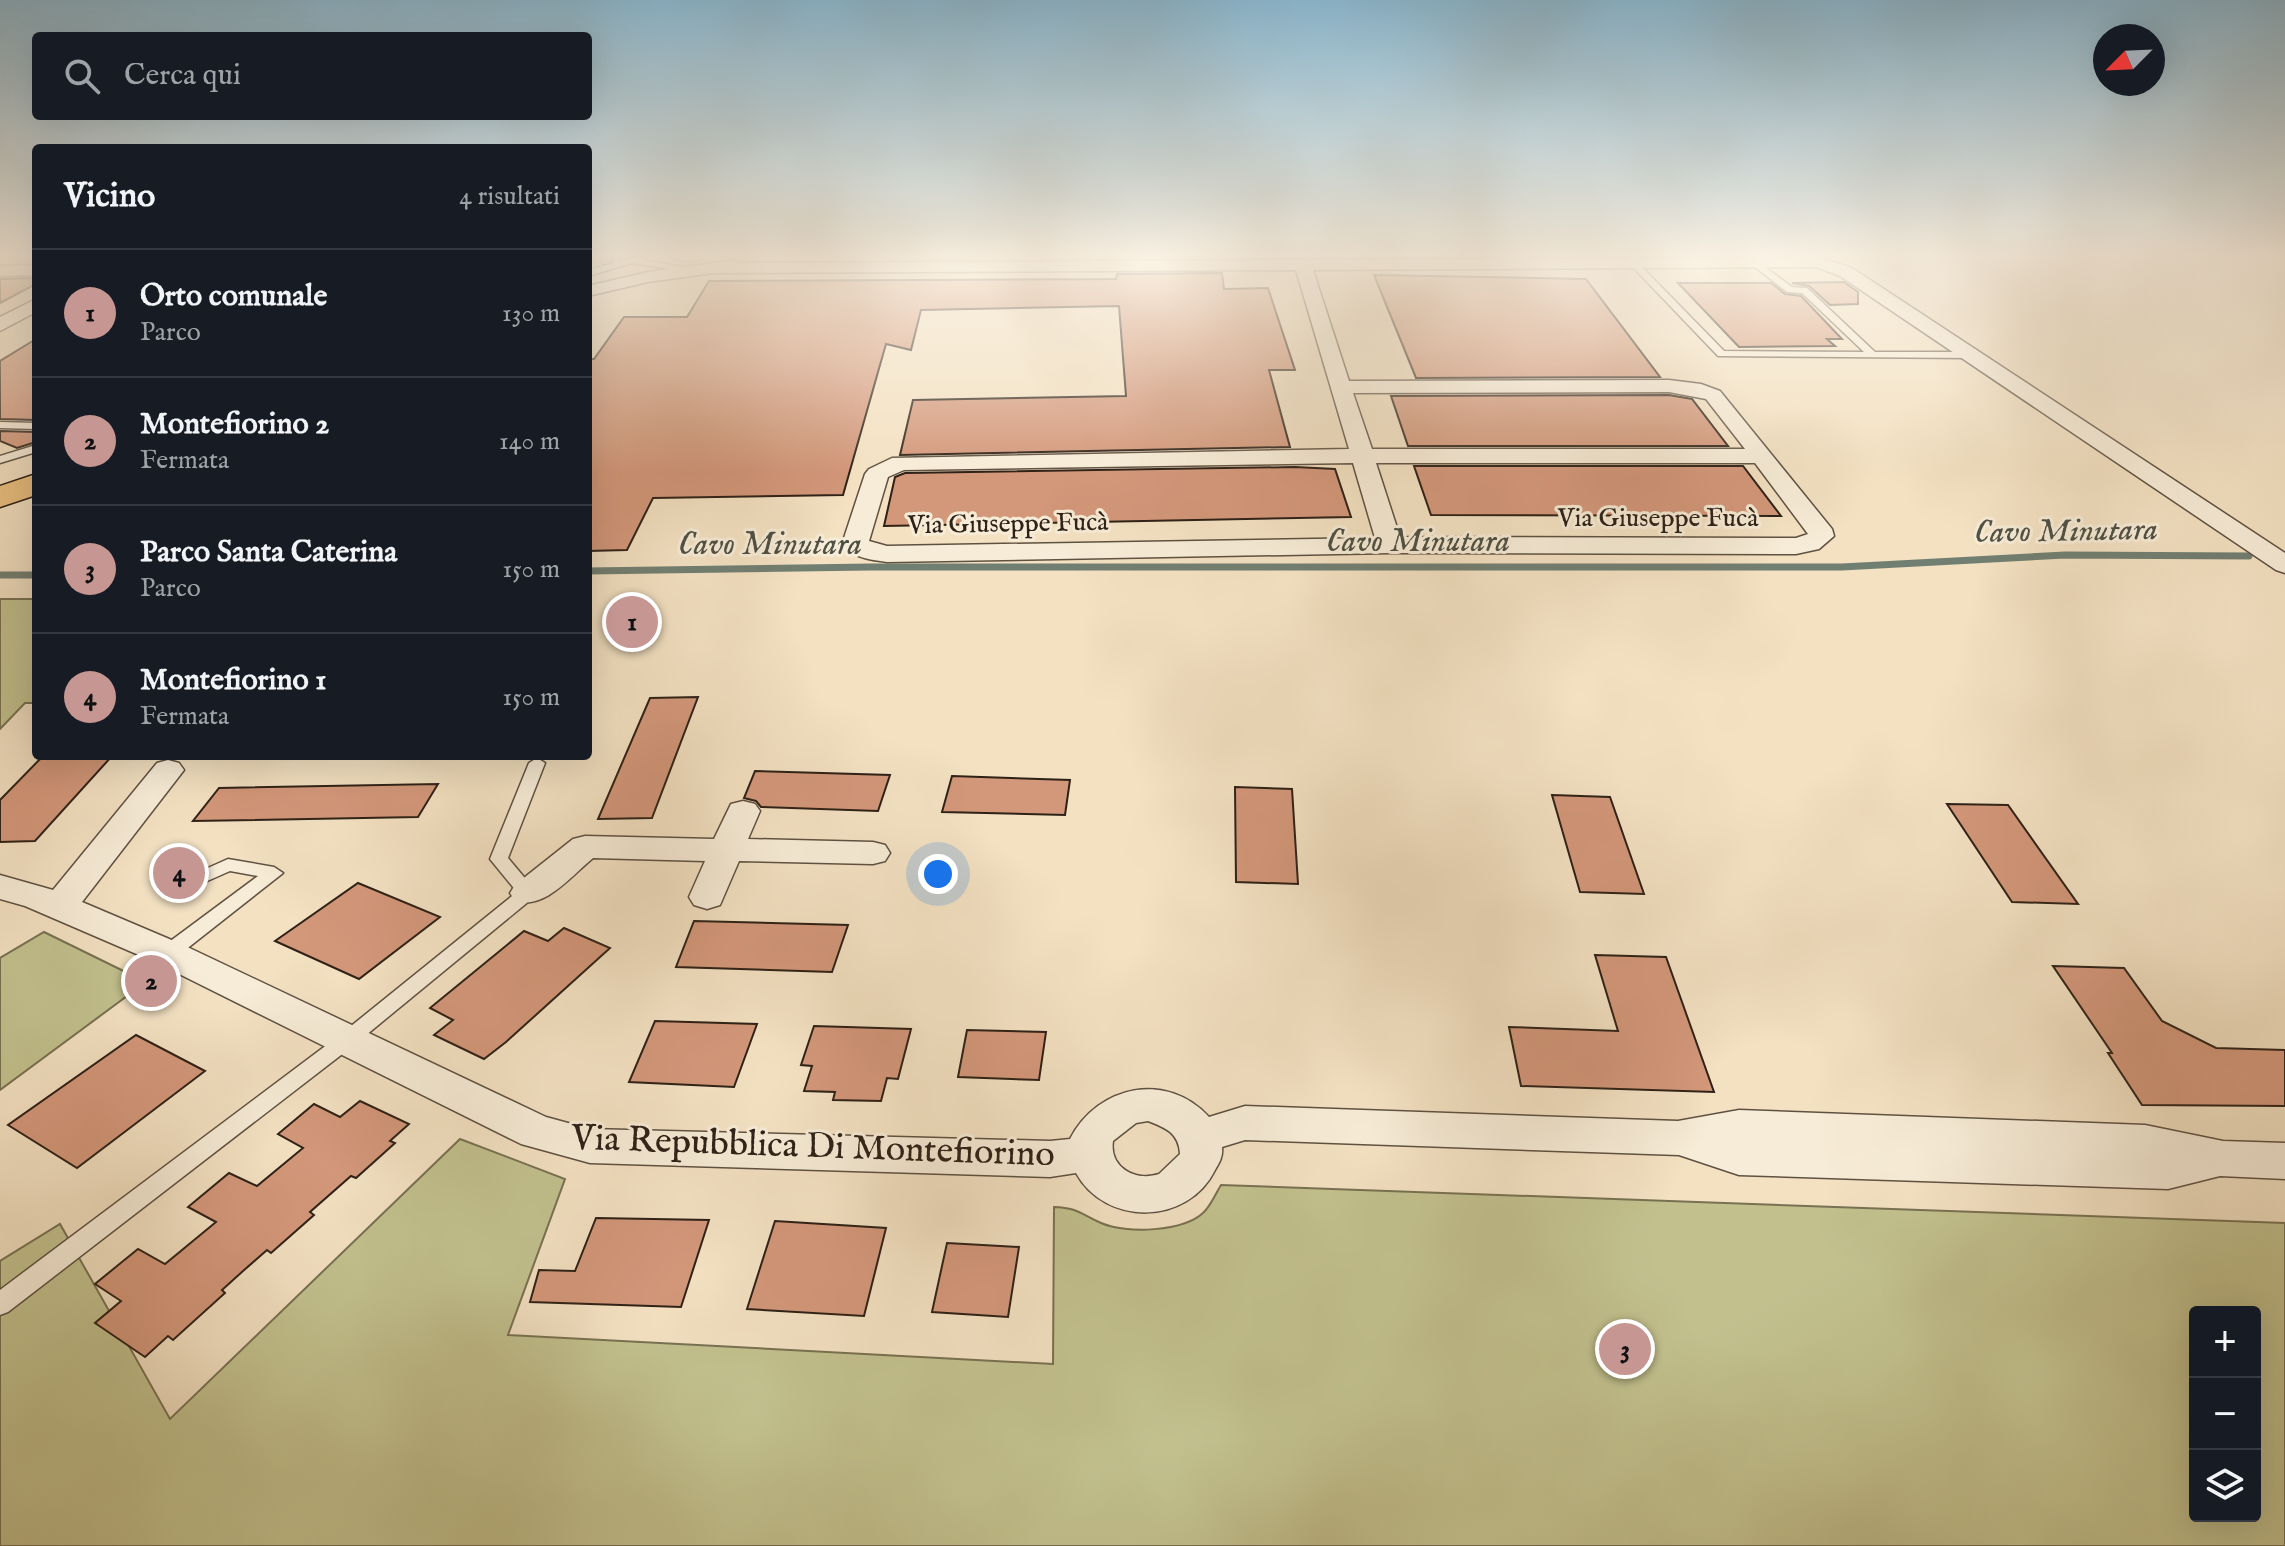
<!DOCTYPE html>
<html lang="it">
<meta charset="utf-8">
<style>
body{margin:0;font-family:"IM FELL English",serif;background:#20242c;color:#f1f3f6}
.controls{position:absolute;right:24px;bottom:24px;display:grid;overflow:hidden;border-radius:8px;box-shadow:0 8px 32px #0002}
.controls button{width:72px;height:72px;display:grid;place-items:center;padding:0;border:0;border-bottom:2px solid #363941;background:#171b24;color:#f1f3f6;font:40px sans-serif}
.compass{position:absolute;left:2093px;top:24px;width:72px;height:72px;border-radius:50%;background:#171b24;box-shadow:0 8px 32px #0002;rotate:246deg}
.you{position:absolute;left:938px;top:874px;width:28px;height:28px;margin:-20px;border:6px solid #fff;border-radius:50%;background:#1a73e8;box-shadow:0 0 0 12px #1a73e833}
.badge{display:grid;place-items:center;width:52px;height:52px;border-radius:50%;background:#c59692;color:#111;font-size:26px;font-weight:700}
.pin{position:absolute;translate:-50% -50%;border:4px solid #fff;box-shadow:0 2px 8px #0006}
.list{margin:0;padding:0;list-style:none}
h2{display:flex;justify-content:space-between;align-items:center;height:104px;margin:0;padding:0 32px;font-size:34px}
h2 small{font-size:26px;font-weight:400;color:#9ea1a6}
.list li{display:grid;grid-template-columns:52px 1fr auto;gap:24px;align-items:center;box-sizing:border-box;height:128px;padding:0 32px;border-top:2px solid #363941}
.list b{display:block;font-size:30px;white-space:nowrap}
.list p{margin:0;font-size:26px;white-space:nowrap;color:#9ea1a6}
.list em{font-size:26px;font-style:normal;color:#9ea1a6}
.icon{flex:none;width:44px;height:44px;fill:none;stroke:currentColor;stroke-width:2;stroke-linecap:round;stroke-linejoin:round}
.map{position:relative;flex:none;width:2285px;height:1546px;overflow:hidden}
.search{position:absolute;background:#171b24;box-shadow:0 8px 32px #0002;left:32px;top:32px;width:560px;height:88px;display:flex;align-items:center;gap:20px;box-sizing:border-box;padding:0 28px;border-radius:8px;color:#9ea1a6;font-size:30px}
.panel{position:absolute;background:#171b24;box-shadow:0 8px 32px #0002;left:32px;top:144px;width:560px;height:616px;border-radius:8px}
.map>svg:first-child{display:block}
.green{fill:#c2c18e;stroke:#787152;stroke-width:2;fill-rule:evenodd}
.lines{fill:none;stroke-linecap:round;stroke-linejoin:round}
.stream{stroke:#717f72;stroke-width:7}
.building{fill:#d3977a;stroke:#2e2117;stroke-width:2}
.service-casing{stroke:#5f5142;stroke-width:3}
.minor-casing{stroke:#5f5142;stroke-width:3}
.trunk-casing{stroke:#2e2117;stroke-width:3}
.service{fill:#f7ecd7;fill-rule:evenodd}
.minor{fill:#f7ecd7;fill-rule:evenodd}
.trunk{fill:#eac081;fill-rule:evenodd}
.labels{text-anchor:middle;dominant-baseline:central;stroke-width:6;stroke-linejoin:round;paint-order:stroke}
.far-street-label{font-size:26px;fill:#2e2117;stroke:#f7ecd7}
.water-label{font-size:32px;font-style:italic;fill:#4f5044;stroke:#f7ecd7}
.near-street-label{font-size:36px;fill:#2e2117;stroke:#f7ecd7}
</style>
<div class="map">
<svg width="2285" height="1546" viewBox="0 0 2285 1546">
<rect width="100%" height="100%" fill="#f3e1c2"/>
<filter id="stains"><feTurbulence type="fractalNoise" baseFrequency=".0025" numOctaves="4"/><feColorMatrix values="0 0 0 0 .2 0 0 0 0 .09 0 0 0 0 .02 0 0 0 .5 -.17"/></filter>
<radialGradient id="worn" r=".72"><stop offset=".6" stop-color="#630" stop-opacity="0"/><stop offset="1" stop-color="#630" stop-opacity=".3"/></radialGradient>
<g class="green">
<polygon points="0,599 36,599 36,703 25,703 0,729"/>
<polygon points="44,932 146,982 0,1090 0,958"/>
<path d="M460,1139L565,1179L508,1335L1053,1364L1054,1207C1079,1208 1080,1214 1101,1223C1126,1234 1184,1232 1204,1212C1211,1205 1216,1193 1221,1185L2285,1223V1546H0V1261L60,1224L170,1419ZM2195,1312H2255V1516H2195Z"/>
</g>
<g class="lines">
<g class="stream">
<polyline points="588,571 871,567 1842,567 2065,555 2249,556"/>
<polyline points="0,575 36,575"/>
</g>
</g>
<g class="building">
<polygon points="1222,273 1224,289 1268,288 1295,370 1269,370 1290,447 900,455 913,400 1126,396 1119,306 921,310 911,350 886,344 843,495 653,498 627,550 588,551 588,359 594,359 624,317 687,317 709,281 1116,279 1117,274"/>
<polygon points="1374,275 1586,279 1660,377 1416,378"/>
<polygon points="36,278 36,284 0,303 0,279"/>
<polygon points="1844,282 1858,292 1858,304 1830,305 1809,286 1792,283"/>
<polygon points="1678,283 1771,283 1785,294 1801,296 1842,339 1827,339 1835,346 1739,347"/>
<polygon points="36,339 36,420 0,419 0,361"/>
<polygon points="1669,395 1692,399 1728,446 1408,446 1391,396"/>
<polygon points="0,431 36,432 36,442 17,448 0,441"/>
<polygon points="1414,466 1743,466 1781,516 1431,515"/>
<polygon points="1295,467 1335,469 1351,517 884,526 895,477 905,473"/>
<polygon points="698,697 652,818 598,819 650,698"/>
<polygon points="43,756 112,756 35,841 0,842 0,800"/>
<polygon points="755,771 890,775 878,811 761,807 756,801 744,798"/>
<polygon points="952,776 1070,780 1065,815 942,812"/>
<polygon points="438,784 418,817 193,821 219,788"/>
<polygon points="1235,787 1292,789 1298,884 1236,882"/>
<polygon points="1552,795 1610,797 1644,894 1580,892"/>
<polygon points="1947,804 2008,805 2078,904 2012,902"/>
<polygon points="358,883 440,917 359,979 275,941"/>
<polygon points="694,921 848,925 832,972 676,967"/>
<polygon points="564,928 610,948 506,1042 484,1059 434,1035 453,1020 430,1008 496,954 524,931 548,941"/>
<polygon points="1595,955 1666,957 1714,1092 1521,1086 1509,1027 1618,1031"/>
<polygon points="2053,966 2124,968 2162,1021 2216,1048 2285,1050 2285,1106 2142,1105 2108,1053 2112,1053"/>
<polygon points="655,1021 757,1024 734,1087 629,1082"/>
<polygon points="814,1026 911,1029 898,1079 887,1078 881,1101 833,1100 835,1092 804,1091 812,1066 801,1065"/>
<polygon points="967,1030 1046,1032 1039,1080 958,1077"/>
<polygon points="136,1035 205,1071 77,1168 8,1125"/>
<polygon points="360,1101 409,1124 390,1141 395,1143 356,1178 351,1176 310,1212 314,1215 271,1253 267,1250 243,1271 222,1290 225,1293 173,1340 168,1336 145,1357 95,1323 121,1301 95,1284 117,1266 138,1249 165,1264 216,1222 188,1207 229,1173 257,1186 303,1148 278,1134 314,1104 340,1117"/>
<polygon points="596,1218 709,1220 681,1307 530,1302 539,1270 575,1271"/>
<polygon points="775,1221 886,1228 864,1316 747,1309"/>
<polygon points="947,1243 1019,1247 1008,1317 932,1312"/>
</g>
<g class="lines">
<g class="service-casing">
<g id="service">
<polygon points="636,257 648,257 642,260 699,270 695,273 632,263 588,276 588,270"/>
<path d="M669,257H706C698,262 677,262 669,257Z"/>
<polygon points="1754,259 1792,287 1807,288 1875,352 1970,352 1975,355 1970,358 1718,356 1629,263 1636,261 1724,351 1864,352 1802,293 1787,292 1751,264 1750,262"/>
<polygon points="0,422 36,423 36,429 0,428"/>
<polygon points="36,445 36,452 0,463 0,456"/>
<polygon points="537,758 545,763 508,858 534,889 537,893 534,897 354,1045 8,1312 0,1315 0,1290 340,1035 517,892 490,859 529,763"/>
<polygon points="228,859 274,867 283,873 175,958 161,958 159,953 161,948 258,876 230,871 187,890 181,888 178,884 181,880"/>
</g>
</g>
<g class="minor-casing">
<g id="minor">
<path d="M1818,257L1852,268L2285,553V573L2276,570L1840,276L1816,267L1313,270L1349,381L1669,380L1701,384L1720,391L1832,529L1834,536L1819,549L1796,554L1390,553L887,562C869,559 852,559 843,541L865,474L869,469L892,458L1349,449L1296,270L713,273L648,282L588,296V286L648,272L734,260L741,263ZM1669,392L1706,399L1745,449H1372L1353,393ZM1353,463L1375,538L887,546L869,541L888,477L904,470ZM1376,463H1755L1808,534L1796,538L1400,537Z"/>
<polygon points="36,265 36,275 0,276 0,266"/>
<polygon points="36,299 36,312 0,331 0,317"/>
<path d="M168,760L179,763L184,770L82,902L181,944L546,1117L590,1129L1050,1141L1070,1139C1098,1085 1167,1071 1209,1117L1245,1106L1678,1121L1739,1110L2145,1125L2223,1141L2285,1143V1179L2220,1176L2168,1189L1739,1175L1679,1155L1245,1140L1222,1147C1223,1156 1220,1162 1215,1170C1188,1225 1106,1227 1076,1173L1050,1177L590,1163L521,1144L155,962L25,906L0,899V875L53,890L157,763ZM1148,1121C1166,1128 1179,1133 1180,1154L1159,1174C1135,1182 1109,1167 1113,1141L1136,1123Z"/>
<path d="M743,801L755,804L760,811L748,839L873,842L885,845L890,853L885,861L873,864L739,861L720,905L707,909L694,905L689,897L705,861L593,858C571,876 545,910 515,901L510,893L515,885L573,839L585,836L714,839L731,804Z"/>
</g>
</g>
<g class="trunk-casing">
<g id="trunk">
<polygon points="588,257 614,257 610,262 588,270"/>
<polygon points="36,474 36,495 0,507 0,486"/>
</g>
</g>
<use href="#service" class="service"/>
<use href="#minor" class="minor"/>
<use href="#trunk" class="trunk"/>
</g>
<linearGradient id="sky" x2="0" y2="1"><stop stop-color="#8ab8d1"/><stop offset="0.54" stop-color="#faf2e4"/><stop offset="1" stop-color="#faf2e4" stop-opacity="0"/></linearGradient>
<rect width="2285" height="473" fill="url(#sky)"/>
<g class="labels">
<g class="far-street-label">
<text x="1658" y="518">Via Giuseppe Fucà</text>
<text transform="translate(1008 524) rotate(-1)">Via Giuseppe Fucà</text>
</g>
<g class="water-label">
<text transform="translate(2066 532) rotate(-1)">Cavo Minutara</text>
<text x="1418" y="542">Cavo Minutara</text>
<text x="770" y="545">Cavo Minutara</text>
</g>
<g class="near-street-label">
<text transform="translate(813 1147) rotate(2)">Via Repubblica Di Montefiorino</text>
</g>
</g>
<rect width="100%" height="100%" filter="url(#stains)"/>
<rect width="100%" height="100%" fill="url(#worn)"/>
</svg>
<div class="controls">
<button>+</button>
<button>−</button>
<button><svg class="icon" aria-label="layers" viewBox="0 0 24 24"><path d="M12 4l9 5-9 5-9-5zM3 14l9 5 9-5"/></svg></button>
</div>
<svg class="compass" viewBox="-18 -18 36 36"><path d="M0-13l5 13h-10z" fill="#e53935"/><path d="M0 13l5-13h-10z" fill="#9ea1a6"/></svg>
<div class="you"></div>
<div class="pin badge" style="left:632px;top:622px">1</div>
<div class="pin badge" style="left:151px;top:981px">2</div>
<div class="pin badge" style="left:1625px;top:1349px">3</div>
<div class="pin badge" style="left:179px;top:873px">4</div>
<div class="search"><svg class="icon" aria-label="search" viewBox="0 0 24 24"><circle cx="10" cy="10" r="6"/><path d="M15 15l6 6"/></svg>Cerca qui</div>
<section class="panel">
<h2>Vicino<small>4 risultati</small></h2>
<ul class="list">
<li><span class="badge">1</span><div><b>Orto comunale</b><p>Parco</p></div><em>130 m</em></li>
<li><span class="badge">2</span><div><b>Montefiorino 2</b><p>Fermata</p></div><em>140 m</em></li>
<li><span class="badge">3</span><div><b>Parco Santa Caterina</b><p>Parco</p></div><em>150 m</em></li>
<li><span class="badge">4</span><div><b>Montefiorino 1</b><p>Fermata</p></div><em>150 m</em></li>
</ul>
</section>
</div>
